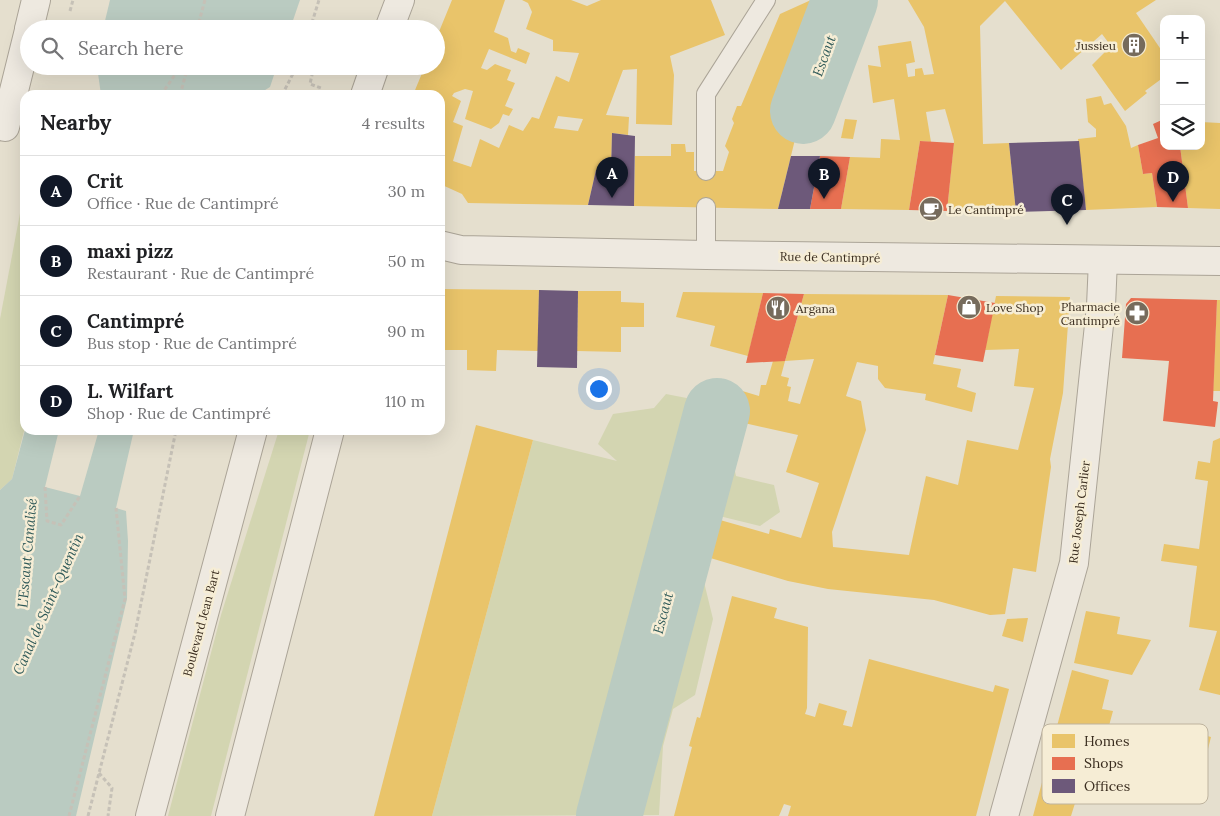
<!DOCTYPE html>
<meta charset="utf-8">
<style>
body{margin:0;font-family:Lora,serif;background:#f2f2f2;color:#202124}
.controls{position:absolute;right:15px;top:15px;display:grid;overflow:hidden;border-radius:10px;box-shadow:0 5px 20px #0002}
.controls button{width:45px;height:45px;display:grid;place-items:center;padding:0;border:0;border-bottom:1px solid #e0e0e0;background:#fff;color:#202124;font:25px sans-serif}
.you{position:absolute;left:598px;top:388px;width:18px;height:18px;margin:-12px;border:4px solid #fff;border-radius:50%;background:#1a73e8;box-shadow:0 0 0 8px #1a73e833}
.badge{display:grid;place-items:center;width:32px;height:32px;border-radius:50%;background:#111827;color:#fff;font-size:16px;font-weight:700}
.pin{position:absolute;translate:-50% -41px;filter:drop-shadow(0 1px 2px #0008)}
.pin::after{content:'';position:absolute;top:26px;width:18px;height:15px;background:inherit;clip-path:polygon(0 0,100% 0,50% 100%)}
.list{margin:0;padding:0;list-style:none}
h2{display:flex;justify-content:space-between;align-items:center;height:65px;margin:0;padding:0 20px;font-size:21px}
h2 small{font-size:16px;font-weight:400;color:#757577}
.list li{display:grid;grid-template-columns:32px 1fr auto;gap:15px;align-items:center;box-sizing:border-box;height:70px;padding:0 20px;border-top:1px solid #e0e0e0}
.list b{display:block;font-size:19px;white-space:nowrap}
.list p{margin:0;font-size:16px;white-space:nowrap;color:#757577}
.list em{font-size:16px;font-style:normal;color:#757577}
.icon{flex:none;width:28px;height:28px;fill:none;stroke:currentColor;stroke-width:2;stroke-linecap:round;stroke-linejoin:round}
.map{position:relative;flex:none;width:1220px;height:816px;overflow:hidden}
.search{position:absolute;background:#fff;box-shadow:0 5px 20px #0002;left:20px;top:20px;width:425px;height:55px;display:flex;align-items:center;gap:12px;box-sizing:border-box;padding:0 18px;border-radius:28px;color:#757577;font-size:19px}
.panel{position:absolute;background:#fff;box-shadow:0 5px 20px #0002;left:20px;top:90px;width:425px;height:345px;border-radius:15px}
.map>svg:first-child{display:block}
.green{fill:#d3d5b1;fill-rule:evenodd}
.water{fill:#bacbc1}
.homes{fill:#e9c46a;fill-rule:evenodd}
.shops{fill:#e76f51}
.offices{fill:#6d597a}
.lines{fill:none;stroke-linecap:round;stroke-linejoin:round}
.river{stroke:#bacbc1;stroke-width:66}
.service-casing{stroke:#aba497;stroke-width:20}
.minor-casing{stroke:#aba497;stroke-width:30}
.path{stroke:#c6c1b7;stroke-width:3;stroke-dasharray:4 2.5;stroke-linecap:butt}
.service{stroke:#eee9e0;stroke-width:18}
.minor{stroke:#eee9e0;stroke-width:28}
.labels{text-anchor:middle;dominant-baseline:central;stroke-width:5;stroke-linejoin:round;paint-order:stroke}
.poi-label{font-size:12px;fill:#3a2d1f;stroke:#f6edd5;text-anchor:start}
.street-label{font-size:12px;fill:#3a2d1f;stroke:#f6edd5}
.water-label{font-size:14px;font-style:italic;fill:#2e5958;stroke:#f6edd5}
.key{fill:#f6edd5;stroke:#beb39e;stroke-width:1}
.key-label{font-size:14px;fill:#3a2d1f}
</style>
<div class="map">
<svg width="1220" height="816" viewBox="0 0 1220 816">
<rect width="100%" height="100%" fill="#e5dfce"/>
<g class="green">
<polygon points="25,187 25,427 12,479 0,490 0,319"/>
<path d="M666,394L702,401L727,435L736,476L774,485L780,512L760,526L703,512L691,558L703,578L713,619L695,695L673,709L663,746L659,815L432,816L533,440L617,461L598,444L613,414L654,408ZM672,496L678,498L660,564L652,575Z"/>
<polygon points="279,430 310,430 211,816 168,816 221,615"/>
</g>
<g class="water">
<polygon points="110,0 300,0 290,29 103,29"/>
<polygon points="97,66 277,66 270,87 257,95 101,95"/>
<polygon points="25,430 59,430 45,487 80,496 99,430 134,430 116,508 126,511 128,541 127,599 76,816 0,816 0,490 12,479"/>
</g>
<g class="homes">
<path d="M452,0H505L494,32L508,38L511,51L516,53L518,48L530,53L526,64L489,49L481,68L487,70L495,64L511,70L507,80L515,83L505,106L513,109L509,116L503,114L499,123L491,129L465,119L473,91L465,89L454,93L452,96L461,101L453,122L463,126L453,161L471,167L480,139L499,148L509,125L523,131L532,117L539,119L556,76L569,82L579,53L553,51V40L526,29L532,12L528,3L522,0H571L587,6L601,0H711L725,35L670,56L674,75L672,125L636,124L637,69L623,70L606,115L629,117L628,135L612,133L611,171L596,170L588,205L468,203L462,194L440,184V95H413L425,66H436V39ZM558,116L583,119L578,131L554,128Z"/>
<polygon points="811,0 835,0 777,110 819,112 817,120 800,119 778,209 634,206 635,156 671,156 671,144 685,144 686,152 694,152 694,171 723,171 729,152 725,146 734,123 732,119 737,106 741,106 780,14"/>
<polygon points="908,0 1156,0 1136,13 1164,54 1164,77 1145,91 1147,93 1125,111 1092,65 1111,46 1102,34 1061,70 1005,1 980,26 983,144 1009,143 1016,212 947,211 954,141 945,109 926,112 931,142 920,141 909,210 841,209 850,157 880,158 881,139 900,140 894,99 873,103 868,65 881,67 878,46 911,41 915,62 906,64 908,77 915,76 915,69 922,68 924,75 934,74 924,27"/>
<polygon points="1101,96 1104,105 1111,103 1126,126 1131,148 1138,145 1143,174 1152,173 1157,207 1086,210 1078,139 1096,137 1096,129 1088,122 1086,99"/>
<polygon points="845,119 857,120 853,139 841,138"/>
<polygon points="1201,122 1220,123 1220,209 1188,208 1180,146 1201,146"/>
<polygon points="440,289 539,290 538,351 497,350 496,371 467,370 467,350 440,350"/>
<polygon points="578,291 621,291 621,302 644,303 644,327 621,327 621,352 577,351"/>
<polygon points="683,292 763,293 748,356 710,346 715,326 676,317"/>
<path d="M804,294L948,295L933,364L961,369L957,387L976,393L972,412L925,400L926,394L885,388L878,379V366L857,362L846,396L861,401L866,430L832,532L833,547L909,555L926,476L958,485L967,440L1018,450L1034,388L1014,386L1019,349L985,350L996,296L1070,297L1063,393L1050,459L1051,467L1036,572L1013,568L1005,614L990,615L934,600L828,589L788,581L697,554L706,516L769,534L770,529L801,538L819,483L786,472L798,435L731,420L739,390L759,396L761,385H766L773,361H785ZM814,359L800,404L788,401L791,387L787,386L789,378L781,376L785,361Z"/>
<polygon points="1217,300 1220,300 1220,391 1213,391"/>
<polygon points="476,425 533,440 432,816 374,816"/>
<polygon points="1220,438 1220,695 1199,690 1217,631 1189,627 1197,566 1161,561 1164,544 1199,549 1208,481 1195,479 1198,461 1210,463 1213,441"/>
<polygon points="732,596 777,608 774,618 808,627 807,708 805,714 815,717 819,703 847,711 843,725 852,727 869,659 993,692 995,685 1009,689 976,816 788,816 791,806 784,804 779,816 674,816 692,747 689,746 697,717 700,718"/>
<polygon points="1086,611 1120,617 1117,634 1151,640 1132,675 1074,663"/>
<polygon points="1028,618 1023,642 1002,636 1007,619"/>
<polygon points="1072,670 1109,680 1102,709 1113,711 1101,755 1152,769 1147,785 1097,772 1089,804 1076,800 1071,816 1033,816"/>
<polygon points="1192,732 1211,737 1200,781 1182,776"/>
</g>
<g class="shops">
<polygon points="1164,119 1164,146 1180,146 1188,208 1157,207 1152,173 1143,174 1138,145 1158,138 1153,124"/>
<polygon points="920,141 954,143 947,211 909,210"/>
<polygon points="820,156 850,157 841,209 810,209"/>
<polygon points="763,293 804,294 785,361 746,363"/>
<polygon points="948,295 995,303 983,362 935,355"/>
<polygon points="1131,298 1217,300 1213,401 1218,402 1215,427 1163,421 1169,361 1122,358 1126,304"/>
</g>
<g class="offices">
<polygon points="612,133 635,136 634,206 588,205 596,170 611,171"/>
<polygon points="1079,141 1086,210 1016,212 1009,143"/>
<polygon points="791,156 820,156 810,209 778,209"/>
<polygon points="539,290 578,291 577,368 537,367"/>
</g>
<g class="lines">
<g class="river">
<polyline points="803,111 845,0"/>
<polyline points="609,816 717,411"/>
</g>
<g class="service-casing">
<g id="service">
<polyline points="706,171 706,94 766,0"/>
<polyline points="706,207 706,255"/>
</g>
</g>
<g class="minor-casing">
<g id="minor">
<polyline points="29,29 36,0"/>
<polyline points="389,29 400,0"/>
<polyline points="365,95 375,66"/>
<polyline points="5,127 29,30"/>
<polyline points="440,245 461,250 706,255 1220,261"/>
<polyline points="150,816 253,430"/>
<polyline points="230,816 330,430"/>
<polyline points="1004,816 1074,563 1101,306 1103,260"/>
</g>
</g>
<g class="path">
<polyline points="70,11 73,0"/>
<polyline points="197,29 205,0"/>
<polyline points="310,29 319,0"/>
<polyline points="314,66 310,84 321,88 318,95"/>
<polyline points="161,95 181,66"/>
<polyline points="180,95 188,66"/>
<polyline points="282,95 297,66"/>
<polyline points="45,487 47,521 61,525 80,496"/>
<polyline points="99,773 112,788 108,816"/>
<polyline points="69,816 125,599 116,508"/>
<polyline points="88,816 135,633 176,430"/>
</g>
<use href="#service" class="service"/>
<use href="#minor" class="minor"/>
</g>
<defs>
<g id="building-disc" transform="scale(1.25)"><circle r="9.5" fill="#766b5c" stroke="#f6edd5"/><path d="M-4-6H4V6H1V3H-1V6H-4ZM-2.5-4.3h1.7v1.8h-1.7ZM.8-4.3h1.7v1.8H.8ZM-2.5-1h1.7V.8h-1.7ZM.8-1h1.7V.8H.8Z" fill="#fff"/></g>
<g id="cafe-disc" transform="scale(1.25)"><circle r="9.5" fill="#766b5c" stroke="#f6edd5"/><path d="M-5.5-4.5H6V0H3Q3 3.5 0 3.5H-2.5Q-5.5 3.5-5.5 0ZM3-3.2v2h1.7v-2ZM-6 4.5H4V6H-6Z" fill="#fff"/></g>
<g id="shop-disc" transform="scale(1.25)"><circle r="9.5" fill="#766b5c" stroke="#f6edd5"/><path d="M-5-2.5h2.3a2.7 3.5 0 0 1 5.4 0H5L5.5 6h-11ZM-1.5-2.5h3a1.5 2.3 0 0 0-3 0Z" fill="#fff"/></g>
<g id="restaurant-disc" transform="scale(1.25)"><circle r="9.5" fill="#766b5c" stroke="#f6edd5"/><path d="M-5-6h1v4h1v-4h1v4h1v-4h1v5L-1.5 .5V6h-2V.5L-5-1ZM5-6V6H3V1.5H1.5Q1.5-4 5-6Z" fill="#fff"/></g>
<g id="pharmacy-disc" transform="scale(1.25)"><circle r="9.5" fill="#766b5c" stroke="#f6edd5"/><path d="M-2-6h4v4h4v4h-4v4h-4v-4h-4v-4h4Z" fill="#fff"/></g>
</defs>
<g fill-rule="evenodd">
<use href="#building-disc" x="1134" y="45"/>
<use href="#cafe-disc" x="931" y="209"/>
<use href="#shop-disc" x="969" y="307"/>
<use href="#restaurant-disc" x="778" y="308"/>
<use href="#pharmacy-disc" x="1137" y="313"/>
</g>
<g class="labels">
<g class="poi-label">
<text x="1116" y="45" text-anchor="end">Jussieu</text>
<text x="948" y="209">Le Cantimpré</text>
<text x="1120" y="306" text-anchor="end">Pharmacie<tspan x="1120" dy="14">Cantimpré</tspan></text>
<text x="986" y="307">Love Shop</text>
<text x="796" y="308">Argana</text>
</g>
<g class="street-label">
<text transform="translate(830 257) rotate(1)">Rue de Cantimpré</text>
<text transform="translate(1079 512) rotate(-83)">Rue Joseph Carlier</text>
<text transform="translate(201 623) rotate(-75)">Boulevard Jean Bart</text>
</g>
<g class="water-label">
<text transform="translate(824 56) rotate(-70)">Escaut</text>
<text transform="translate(27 553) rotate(-85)">L'Escaut Canalisé</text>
<text transform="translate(48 604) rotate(-66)">Canal de Saint-Quentin</text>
<text transform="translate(663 613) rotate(-75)">Escaut</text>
</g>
</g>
<rect x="1042" y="724" width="166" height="80" rx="8" class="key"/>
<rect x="1052" y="734" width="23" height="14" fill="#e9c46a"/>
<rect x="1052" y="757" width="23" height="13" fill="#e76f51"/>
<rect x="1052" y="779" width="23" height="14" fill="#6d597a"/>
<g class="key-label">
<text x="1084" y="746">Homes</text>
<text x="1084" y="768">Shops</text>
<text x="1084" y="791">Offices</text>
</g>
</svg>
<div class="controls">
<button>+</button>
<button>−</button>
<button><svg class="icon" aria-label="layers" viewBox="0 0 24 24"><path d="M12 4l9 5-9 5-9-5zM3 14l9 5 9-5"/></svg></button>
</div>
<div class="you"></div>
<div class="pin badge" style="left:612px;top:198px">A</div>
<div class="pin badge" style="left:824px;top:199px">B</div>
<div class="pin badge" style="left:1067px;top:225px">C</div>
<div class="pin badge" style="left:1173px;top:202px">D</div>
<div class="search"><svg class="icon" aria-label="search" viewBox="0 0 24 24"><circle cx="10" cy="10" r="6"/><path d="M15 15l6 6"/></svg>Search here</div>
<section class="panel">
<h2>Nearby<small>4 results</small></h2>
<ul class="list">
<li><span class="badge">A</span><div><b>Crit</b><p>Office · Rue de Cantimpré</p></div><em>30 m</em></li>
<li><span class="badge">B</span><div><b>maxi pizz</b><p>Restaurant · Rue de Cantimpré</p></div><em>50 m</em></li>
<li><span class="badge">C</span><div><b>Cantimpré</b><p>Bus stop · Rue de Cantimpré</p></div><em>90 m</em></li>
<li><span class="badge">D</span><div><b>L. Wilfart</b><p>Shop · Rue de Cantimpré</p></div><em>110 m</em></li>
</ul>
</section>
</div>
